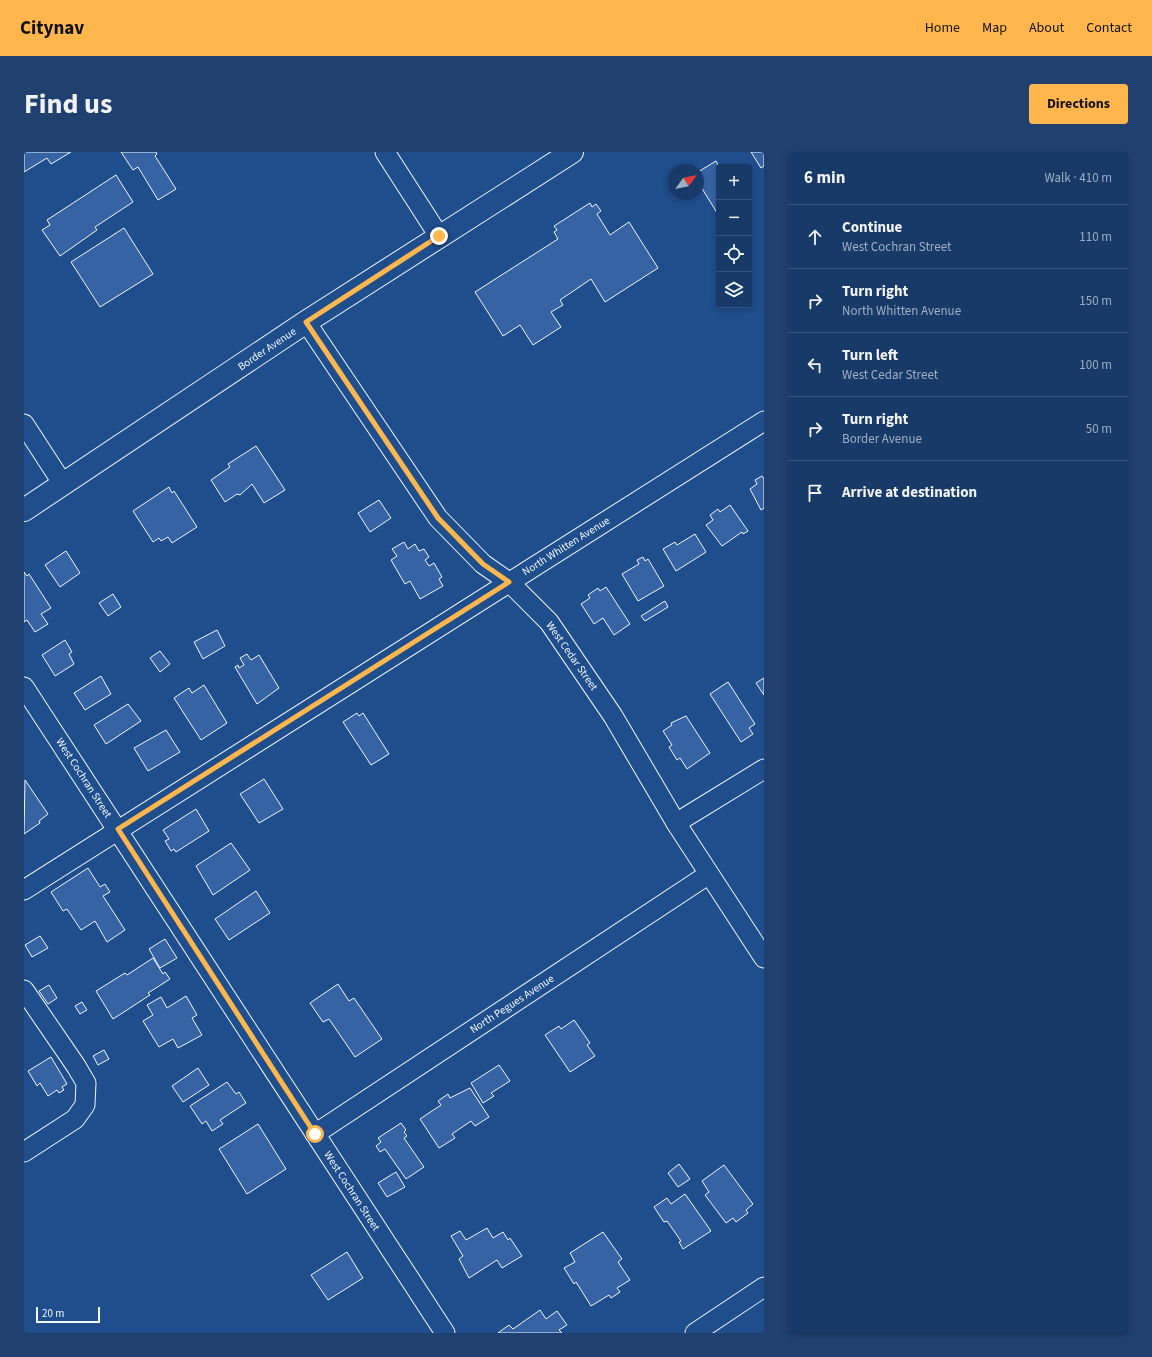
<!DOCTYPE html>
<meta charset="utf-8">
<style>
body{margin:0;font-family:"Source Sans 3",sans-serif;background:#20416f;color:#f1f3f6}
.controls{position:absolute;right:12px;top:12px;display:grid;overflow:hidden;border-radius:4px;box-shadow:0 2px 6px #0003}
.controls button{width:36px;height:36px;display:grid;place-items:center;padding:0;border:0;border-bottom:1px solid #36547d;background:#173a69;color:#f1f3f6;font:20px sans-serif}
.compass{position:absolute;left:644px;top:12px;width:36px;height:36px;border-radius:50%;background:#173a69;box-shadow:0 2px 6px #0003;rotate:57deg}
.scale{position:absolute;left:12px;bottom:10px;width:64px;box-sizing:border-box;padding-left:4px;border:2px solid #f2f6ff;border-top:0;font-size:11px;line-height:14px;white-space:nowrap;color:#f2f6ff;-webkit-text-stroke:3px #1f4e8c;paint-order:stroke}
.stop{position:absolute;width:12px;height:12px;margin:-9px;border:3px solid #ffb74d;border-radius:50%;background:#fff}
.stop.end{background:#ffb74d;border-color:#fff;box-shadow:0 1px 4px #0008}
.list{margin:0;padding:0;list-style:none}
h2{display:flex;justify-content:space-between;align-items:center;height:52px;margin:0;padding:0 16px;font-size:17px}
h2 small{font-size:13px;font-weight:400;color:#9eadc0}
.list li{display:grid;grid-template-columns:26px 1fr auto;gap:12px;align-items:center;box-sizing:border-box;height:64px;padding:0 16px;border-top:1px solid #36547d}
.list b{display:block;font-size:15px;white-space:nowrap}
.list p{margin:0;font-size:13px;white-space:nowrap;color:#9eadc0}
.list em{font-size:13px;font-style:normal;color:#9eadc0}
.icon{flex:none;width:22px;height:22px;fill:none;stroke:currentColor;stroke-width:2;stroke-linecap:round;stroke-linejoin:round}
.map{position:relative;flex:none;width:740px;height:1181px;overflow:hidden;border-radius:4px}
header{display:flex;align-items:center;gap:24px;box-sizing:border-box;height:56px;padding:0 20px;background:#ffb74d;color:#111}
header strong{font-size:19px}
nav{display:flex;gap:22px;margin-inline-start:auto;font-size:14px}
.intro{display:flex;align-items:center;justify-content:space-between;box-sizing:border-box;height:96px;padding:0 24px}
h1{margin:0;font-size:28px}
.button{padding:10px 18px;border-radius:4px;background:#ffb74d;color:#111;font-size:14px;font-weight:700}
main{display:flex;gap:24px;padding:0 24px}
aside{flex:1;background:#173a69;border-radius:4px;box-shadow:0 2px 6px #0003}
.map>svg:first-child{display:block}
.building{fill:#3563a3;stroke:#f2f6ff}
.lines{fill:none;stroke-linecap:round;stroke-linejoin:round}
.street-casing{stroke:#f2f6ff;stroke-width:21}
.secondary-casing{stroke:#f2f6ff;stroke-width:24}
.street{stroke:#1f4e8c;stroke-width:19}
.secondary{stroke:#1f4e8c;stroke-width:22}
.route{stroke:#ffb74d;stroke-width:5}
.labels{text-anchor:middle;dominant-baseline:central;stroke-width:3;stroke-linejoin:round;paint-order:stroke}
.street-label{font-size:11px;fill:#f2f6ff;stroke:#1f4e8c}
</style>
<header>
<strong>Citynav</strong>
<nav><a>Home</a><a>Map</a><a>About</a><a>Contact</a></nav>
</header>
<div class="intro"><h1>Find us</h1><a class="button">Directions</a></div>
<main>
<div class="map">
<svg width="740" height="1181" viewBox="0 0 740 1181">
<rect width="100%" height="100%" fill="#1f4e8c"/>
<g class="building">
<polygon points="0,0 47,0 27,12 23,6 0,20"/>
<polygon points="97,0 132,0 133,2 131,4 152,37 134,48 114,15 109,18"/>
<polygon points="727,0 740,0 740,14 737,16"/>
<polygon points="692,9 695,15 695,64 674,30 674,20"/>
<polygon points="92,23 109,50 71,75 73,78 36,104 18,78 26,73 23,68"/>
<polygon points="566,51 568,55 572,52 577,59 573,62 586,83 605,70 634,116 581,150 567,127 536,148 539,153 527,160 537,175 509,193 496,173 479,184 451,140 534,87 530,80 533,78 530,74"/>
<polygon points="100,76 129,122 76,155 47,110"/>
<polygon points="232,294 261,338 240,351 228,332 216,343 213,342 201,350 187,328 206,315 204,312"/>
<polygon points="738,324 740,327 740,356 737,358 726,337 733,332 731,328"/>
<polygon points="145,335 148,341 150,339 173,375 148,391 144,385 137,389 135,386 129,390 109,359"/>
<polygon points="355,348 367,366 346,380 334,361"/>
<polygon points="706,353 724,379 719,382 718,380 698,394 682,373 689,368 686,363 694,357 696,360"/>
<polygon points="671,382 682,400 652,419 639,397 651,390 653,393"/>
<polygon points="380,390 384,397 391,392 395,399 400,397 405,405 401,408 405,414 410,411 418,425 415,427 419,434 396,447 386,429 381,432 367,408 373,404 368,397"/>
<polygon points="42,399 56,421 36,435 21,413"/>
<polygon points="619,405 621,409 624,407 640,434 614,449 598,422 615,412 613,408"/>
<polygon points="0,420 3,424 5,422 27,456 17,462 24,472 11,480 3,468 0,470"/>
<polygon points="582,435 606,472 590,483 579,466 570,472 557,452 566,446 564,443 574,436 576,439"/>
<polygon points="89,442 97,455 84,464 75,451"/>
<polygon points="641,449 644,455 621,469 617,464"/>
<polygon points="193,478 201,494 179,507 170,490"/>
<polygon points="41,488 48,500 45,502 50,512 31,524 18,503"/>
<polygon points="136,499 146,512 136,520 126,506"/>
<polygon points="223,502 227,508 235,503 255,536 233,552 211,515 214,513 215,516 220,513 216,506"/>
<polygon points="77,524 87,542 61,558 50,541"/>
<polygon points="740,526 740,543 732,531"/>
<polygon points="704,530 731,572 725,576 729,582 717,590 686,542"/>
<polygon points="180,533 203,571 177,588 150,546 165,536 168,541"/>
<polygon points="104,552 117,569 82,592 70,573"/>
<polygon points="333,561 335,564 339,561 365,602 347,613 319,570"/>
<polygon points="662,564 686,601 663,617 656,606 653,608 645,595 648,593 639,579 648,573 647,571"/>
<polygon points="142,578 156,600 124,619 110,596"/>
<polygon points="240,627 259,657 235,671 216,642"/>
<polygon points="1,628 24,662 15,669 16,671 0,682"/>
<polygon points="172,657 185,679 152,700 150,697 147,699 141,689 145,687 139,678"/>
<polygon points="207,691 226,718 189,743 172,714"/>
<polygon points="64,716 76,735 81,732 86,740 79,744 101,778 83,790 71,769 57,778 43,757 39,759 27,740"/>
<polygon points="232,739 246,761 205,788 191,767"/>
<polygon points="16,784 24,796 8,805 1,793"/>
<polygon points="141,787 153,806 136,816 125,797"/>
<polygon points="129,806 139,822 141,820 146,827 124,841 126,843 89,867 72,839 101,821 103,823"/>
<polygon points="314,832 325,849 330,846 358,887 331,905 305,867 299,870 286,851"/>
<polygon points="25,833 33,846 24,852 15,839"/>
<polygon points="162,844 173,863 168,866 178,883 154,896 149,887 135,895 119,869 129,863 123,853 137,845 143,856"/>
<polygon points="58,850 63,858 56,862 51,854"/>
<polygon points="550,868 566,891 563,893 571,904 546,920 521,883 535,874 537,877"/>
<polygon points="80,898 85,907 74,913 69,904"/>
<polygon points="27,905 43,932 38,935 40,938 35,941 33,938 24,944 16,931 13,934 4,919"/>
<polygon points="475,913 486,929 467,941 470,944 459,951 447,931"/>
<polygon points="174,916 185,933 159,950 148,934"/>
<polygon points="203,930 212,942 215,940 222,951 196,968 199,972 188,979 182,969 178,972 166,954"/>
<polygon points="446,936 465,965 451,974 447,969 428,982 431,986 415,996 396,967 417,953 414,949 424,942 426,946"/>
<polygon points="377,971 382,978 380,980 383,984 380,986 400,1015 382,1027 361,997 356,1000 352,994 357,990 354,986"/>
<polygon points="234,972 262,1017 223,1042 195,997"/>
<polygon points="655,1012 666,1027 654,1035 644,1021"/>
<polygon points="700,1013 729,1052 722,1058 724,1061 712,1070 709,1066 702,1071 681,1043 685,1040 678,1029"/>
<polygon points="372,1020 381,1035 363,1045 354,1031"/>
<polygon points="661,1042 687,1079 659,1097 655,1090 657,1089 643,1069 640,1070 630,1055 643,1046 647,1052"/>
<polygon points="463,1076 469,1086 479,1080 484,1088 486,1086 498,1104 478,1116 473,1108 445,1126 435,1107 439,1104 427,1084 436,1079 442,1088"/>
<polygon points="579,1080 598,1107 594,1110 606,1128 593,1136 596,1140 587,1146 585,1143 567,1154 552,1130 550,1132 540,1116 551,1110 546,1101"/>
<polygon points="323,1100 339,1126 304,1148 287,1123"/>
<polygon points="516,1158 522,1167 533,1159 543,1173 535,1178 538,1181 474,1181 485,1173 489,1177"/>
</g>
<g class="lines">
<g class="street-casing">
<g id="street">
<polyline points="361,0 415,84"/>
<polyline points="282,170 414,366 459,412 485,430 525,470 589,564 652,671 740,806"/>
<polyline points="0,272 39,332"/>
<polyline points="0,535 421,1181"/>
<polyline points="652,671 740,617"/>
<polyline points="0,738 740,269"/>
<polyline points="0,838 52,914 62,931 61,953 51,967 0,1000"/>
<polyline points="291,982 685,722"/>
<polyline points="671,1181 740,1135"/>
</g>
</g>
<g class="secondary-casing">
<polyline id="secondary" points="0,358 282,170 548,0"/>
</g>
<use href="#street" class="street"/>
<use href="#secondary" class="secondary"/>
</g>
<g class="lines">
<polyline class="route" points="291,982 94,677 485,430 459,412 414,366 282,170 415,84"/>
</g>
<g class="labels">
<g class="street-label">
<text transform="translate(243 197) rotate(-34)">Border Avenue</text>
<text transform="translate(542 394) rotate(-32)">North Whitten Avenue</text>
<text transform="translate(548 504) rotate(55)">West Cedar Street</text>
<text transform="translate(60 626) rotate(57)">West Cochran Street</text>
<text transform="translate(488 852) rotate(-33)">North Pegues Avenue</text>
<text transform="translate(328 1039) rotate(57)">West Cochran Street</text>
</g>
</g>
</svg>
<div class="controls">
<button>+</button>
<button>−</button>
<button><svg class="icon" aria-label="locate" viewBox="0 0 24 24"><circle cx="12" cy="12" r="6"/><path d="M12 2v4M12 18v4M2 12h4M18 12h4"/></svg></button>
<button><svg class="icon" aria-label="layers" viewBox="0 0 24 24"><path d="M12 4l9 5-9 5-9-5zM3 14l9 5 9-5"/></svg></button>
</div>
<svg class="compass" viewBox="-18 -18 36 36"><path d="M0-13l5 13h-10z" fill="#e53935"/><path d="M0 13l5-13h-10z" fill="#9eadc0"/></svg>
<div class="scale">20 m</div>
<div class="stop" style="left:291px;top:982px"></div>
<div class="stop end" style="left:415px;top:84px"></div>
</div>
<aside>
<h2>6 min<small>Walk · 410 m</small></h2>
<ul class="list">
<li><svg class="icon" aria-label="ahead" viewBox="0 0 24 24"><path d="M12 20V5M6 11l6-6 6 6"/></svg><div><b>Continue</b><p>West Cochran Street</p></div><em>110 m</em></li>
<li><svg class="icon" aria-label="right" viewBox="0 0 24 24"><path d="M7 20v-9h11M14 6l5 5-5 5"/></svg><div><b>Turn right</b><p>North Whitten Avenue</p></div><em>150 m</em></li>
<li><svg class="icon" aria-label="left" viewBox="0 0 24 24"><path d="M17 20v-9H6M10 6l-5 5 5 5"/></svg><div><b>Turn left</b><p>West Cedar Street</p></div><em>100 m</em></li>
<li><svg class="icon" aria-label="right" viewBox="0 0 24 24"><path d="M7 20v-9h11M14 6l5 5-5 5"/></svg><div><b>Turn right</b><p>Border Avenue</p></div><em>50 m</em></li>
<li><svg class="icon" aria-label="arrive" viewBox="0 0 24 24"><path d="M6 21V4h12l-3 4 3 4H6"/></svg><div><b>Arrive at destination</b></div></li>
</ul>
</aside>
</main>
